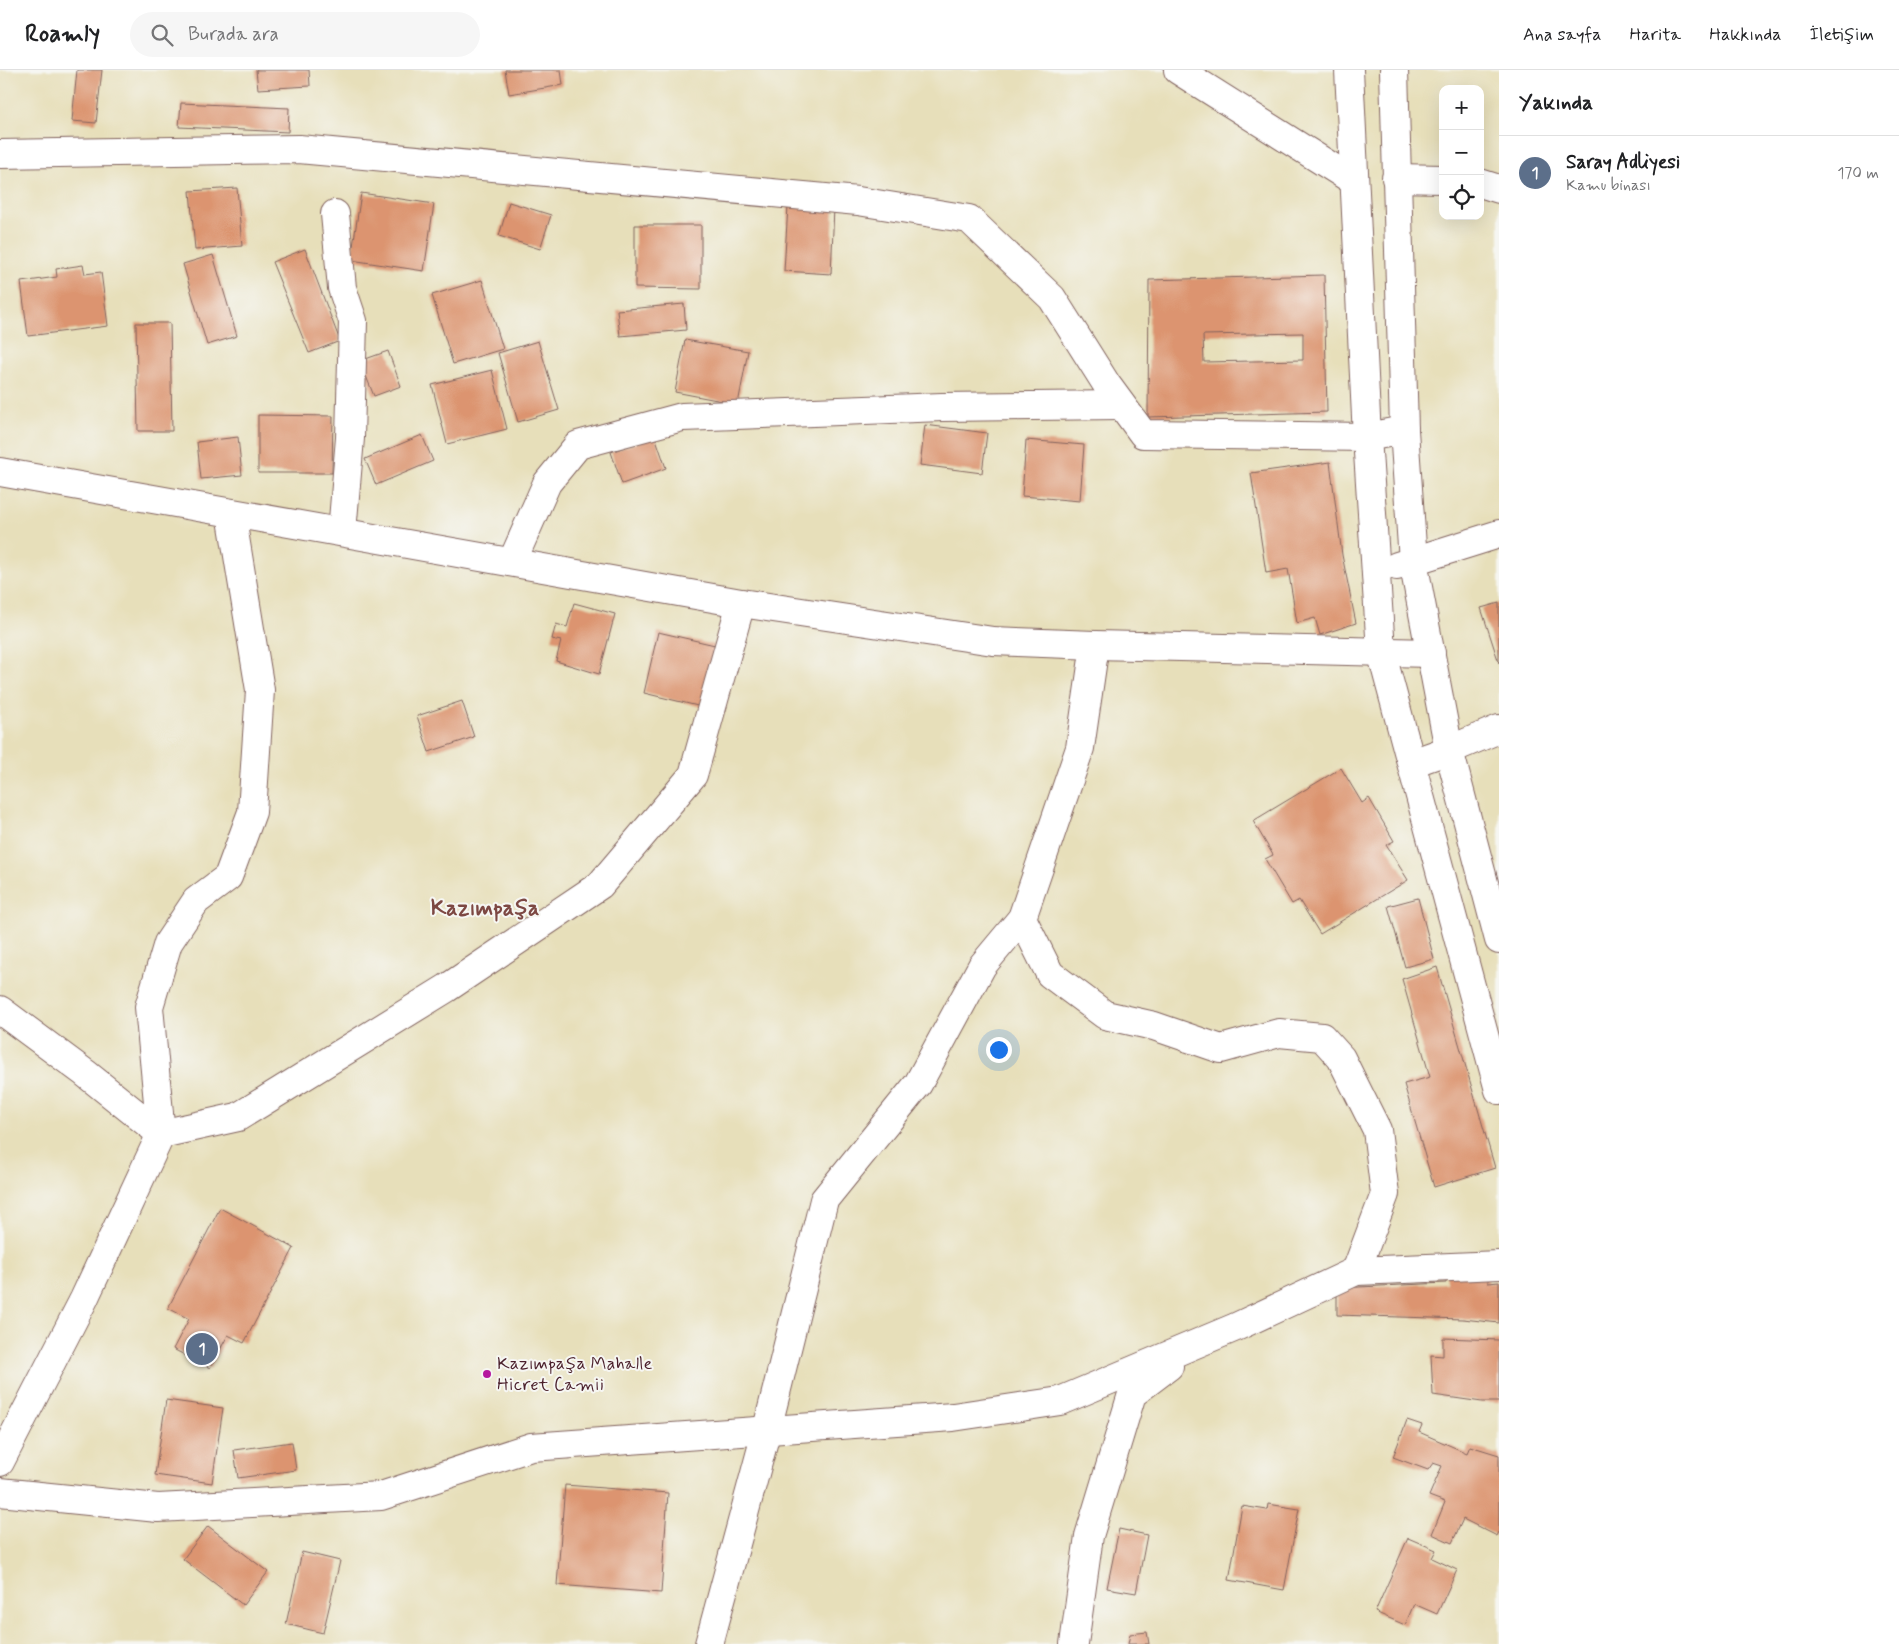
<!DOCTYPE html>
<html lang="tr">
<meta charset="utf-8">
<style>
body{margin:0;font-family:Mynerve,sans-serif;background:#f6f6f6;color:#202124}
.controls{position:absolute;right:15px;top:15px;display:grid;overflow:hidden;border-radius:10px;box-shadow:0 5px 20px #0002}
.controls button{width:45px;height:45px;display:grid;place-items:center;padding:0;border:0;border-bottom:1px solid #e0e0e0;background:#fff;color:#202124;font:25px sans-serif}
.you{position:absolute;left:998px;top:979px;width:18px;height:18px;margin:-12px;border:4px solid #fff;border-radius:50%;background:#1a73e8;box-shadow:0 0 0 8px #1a73e833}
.badge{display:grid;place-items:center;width:32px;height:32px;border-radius:50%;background:#111827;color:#fff;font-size:16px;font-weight:700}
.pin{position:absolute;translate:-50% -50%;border:2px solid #fff;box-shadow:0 1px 5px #0006}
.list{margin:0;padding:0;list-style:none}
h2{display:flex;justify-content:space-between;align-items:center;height:65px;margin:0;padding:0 20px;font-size:21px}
h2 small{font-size:16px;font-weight:400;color:#757577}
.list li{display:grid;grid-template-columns:32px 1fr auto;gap:15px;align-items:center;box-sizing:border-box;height:75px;padding:0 20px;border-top:1px solid #e0e0e0}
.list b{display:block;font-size:19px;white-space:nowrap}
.list p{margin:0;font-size:16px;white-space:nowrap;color:#757577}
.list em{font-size:16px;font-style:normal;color:#757577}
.icon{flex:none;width:28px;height:28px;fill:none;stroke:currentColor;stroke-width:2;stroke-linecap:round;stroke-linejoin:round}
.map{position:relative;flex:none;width:1499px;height:1574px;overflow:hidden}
header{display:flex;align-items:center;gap:30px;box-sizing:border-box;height:70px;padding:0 25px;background:#fff;border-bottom:1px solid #e0e0e0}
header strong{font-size:24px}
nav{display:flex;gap:28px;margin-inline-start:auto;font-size:18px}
.search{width:350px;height:45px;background:#f6f6f6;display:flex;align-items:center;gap:12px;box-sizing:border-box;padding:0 18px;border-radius:28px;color:#757577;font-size:19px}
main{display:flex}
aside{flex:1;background:#fff}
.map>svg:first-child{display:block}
.building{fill:#dc946f;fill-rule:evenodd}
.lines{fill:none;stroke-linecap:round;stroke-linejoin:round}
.street-casing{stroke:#81625d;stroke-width:30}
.secondary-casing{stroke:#81625d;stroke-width:30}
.street{stroke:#fff;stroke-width:28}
.secondary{stroke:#fff;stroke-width:28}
.poi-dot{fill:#b5179e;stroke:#f6f6f2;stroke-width:2}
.labels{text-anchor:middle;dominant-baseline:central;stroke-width:4;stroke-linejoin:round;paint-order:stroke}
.poi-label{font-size:18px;fill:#4a1f2b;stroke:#f6f6f2;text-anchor:start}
.district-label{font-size:22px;font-weight:bold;fill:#7d4843;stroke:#f6f6f2}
</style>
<header>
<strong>Roamly</strong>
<div class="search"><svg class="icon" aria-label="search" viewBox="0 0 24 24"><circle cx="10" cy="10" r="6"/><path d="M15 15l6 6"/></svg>Burada ara</div>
<nav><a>Ana sayfa</a><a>Harita</a><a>Hakkında</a><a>İletişim</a></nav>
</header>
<main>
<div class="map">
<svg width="1499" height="1574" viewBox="0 0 1499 1574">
<rect width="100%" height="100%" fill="#f6f6f2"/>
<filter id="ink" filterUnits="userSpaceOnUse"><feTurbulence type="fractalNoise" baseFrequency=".02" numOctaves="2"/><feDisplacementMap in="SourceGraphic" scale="10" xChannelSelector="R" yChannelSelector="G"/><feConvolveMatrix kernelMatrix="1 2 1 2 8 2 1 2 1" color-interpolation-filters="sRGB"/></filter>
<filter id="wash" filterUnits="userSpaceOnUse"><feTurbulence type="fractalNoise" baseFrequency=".0096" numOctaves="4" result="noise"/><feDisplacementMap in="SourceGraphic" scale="20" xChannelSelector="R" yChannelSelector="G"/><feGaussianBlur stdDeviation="1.12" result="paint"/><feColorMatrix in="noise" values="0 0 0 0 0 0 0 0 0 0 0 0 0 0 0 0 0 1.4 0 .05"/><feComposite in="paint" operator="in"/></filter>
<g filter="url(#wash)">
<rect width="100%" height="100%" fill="#e7dfba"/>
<g id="blocks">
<g class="building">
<polygon points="77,0 102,0 96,53 72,51"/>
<polygon points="256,0 309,0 310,16 258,19"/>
<polygon points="505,0 561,0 563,15 509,24"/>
<polygon points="181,33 289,38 288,62 179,57"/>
<polygon points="237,118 242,176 195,180 190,121"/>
<polygon points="361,123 434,134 424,201 351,190"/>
<polygon points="509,132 551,145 540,179 499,166"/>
<polygon points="788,136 834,138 831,204 784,201"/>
<polygon points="635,155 701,155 701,219 635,218"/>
<polygon points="305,179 340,271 309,283 272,192"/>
<polygon points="213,185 237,266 207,275 183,194"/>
<polygon points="83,195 85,204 101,202 108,256 28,266 21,212 57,207 56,199"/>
<path d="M1324,205L1327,342L1148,347L1149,210ZM1303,263V290L1204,292L1203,265Z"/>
<polygon points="482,210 503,279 453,294 432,225"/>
<polygon points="684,234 686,260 620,266 617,240"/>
<polygon points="136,253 170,253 172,361 138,361"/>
<polygon points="685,270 748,281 738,334 675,322"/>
<polygon points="538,271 559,340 518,352 498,283"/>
<polygon points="388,281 401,316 374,326 360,291"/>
<polygon points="492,300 507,359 447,374 432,315"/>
<polygon points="258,345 333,346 332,403 258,403"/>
<polygon points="925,355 987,363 982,403 920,395"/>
<polygon points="422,365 433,391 376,415 365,389"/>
<polygon points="655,366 666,398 622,414 611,382"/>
<polygon points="238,367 242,405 201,409 197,372"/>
<polygon points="1026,370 1084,375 1080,431 1022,426"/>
<polygon points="1330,392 1342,485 1356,553 1320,565 1315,548 1297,553 1288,499 1266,503 1251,403"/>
<polygon points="574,533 615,544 599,604 556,591 561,571 552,569 556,554 567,557"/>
<polygon points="1499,533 1499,593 1481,538"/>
<polygon points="658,562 715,575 702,637 644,623"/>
<polygon points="462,631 474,667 429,682 417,646"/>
<polygon points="1341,698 1362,733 1369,728 1394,771 1386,775 1408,810 1320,864 1299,830 1292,834 1265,789 1273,785 1253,751"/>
<polygon points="1418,828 1434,889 1405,897 1388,836"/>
<polygon points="1437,897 1495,1098 1434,1117 1404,1014 1430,1007 1402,909"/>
<polygon points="220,1138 294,1178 244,1273 228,1265 210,1298 173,1279 189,1249 168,1238"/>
<polygon points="1446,1202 1488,1203 1488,1213 1499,1212 1499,1253 1463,1249 1337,1245 1337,1218 1446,1213"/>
<polygon points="1443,1268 1499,1270 1499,1332 1482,1332 1433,1325 1431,1285 1443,1286"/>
<polygon points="166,1330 223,1338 212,1413 155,1405"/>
<polygon points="1407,1350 1422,1355 1419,1362 1467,1383 1470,1376 1499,1385 1499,1462 1497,1466 1463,1449 1452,1473 1432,1464 1445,1432 1429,1426 1442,1396 1433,1393 1428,1400 1393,1387"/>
<polygon points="292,1372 296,1400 238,1408 234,1380"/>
<polygon points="565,1415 668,1423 661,1523 557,1515"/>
<polygon points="1268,1434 1299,1439 1284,1520 1229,1510 1242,1436 1267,1440"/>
<polygon points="208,1456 268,1502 243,1535 183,1489"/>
<polygon points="1119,1459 1147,1465 1136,1523 1107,1518"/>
<polygon points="1408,1468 1436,1480 1432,1488 1457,1500 1437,1544 1414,1534 1405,1555 1375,1542"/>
<polygon points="302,1482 340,1491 323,1563 286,1554"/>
<polygon points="1147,1562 1149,1574 1128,1574 1130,1564"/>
</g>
</g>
</g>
<g filter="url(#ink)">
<use href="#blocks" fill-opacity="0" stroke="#81625d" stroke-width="1"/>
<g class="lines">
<g class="street-casing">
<g id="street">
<polyline points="1178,0 1354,111"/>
<polyline points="0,84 299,79 858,131 969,149 1052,228 1107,315 1143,364 1367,367 1404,360"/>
<polyline points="1396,108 1443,109"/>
<polyline points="1480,113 1499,119"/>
<polyline points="335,144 342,218 353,251 350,368 342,462"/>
<polyline points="512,492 547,413 578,375 682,347 942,337 1121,335"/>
<polyline points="1412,693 1449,680 1499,659"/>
<polyline points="1022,848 1050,904 1105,945 1154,956 1221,979 1279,963 1322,967 1341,988 1377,1060 1385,1124 1356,1201"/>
<polyline points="0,940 85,1003 161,1064"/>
<polyline points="161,1064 149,937 168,873 196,831 228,807 252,742 260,620 231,443"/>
<polyline points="0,1392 84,1229 161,1064 238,1047 447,918 600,815 693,705 741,533"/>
<polyline points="0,1422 158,1438 381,1426 531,1377 953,1347 1060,1331 1236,1257 1356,1201 1499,1195"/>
<polyline points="709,1574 767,1359 824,1130 918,1014 982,896 1022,848 1080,678 1095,575"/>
<polyline points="1074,1574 1089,1466 1132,1324 1169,1296"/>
</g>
</g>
<g class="secondary-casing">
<g id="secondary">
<polyline points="1349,0 1367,367 1381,581 1499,1020"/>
<polyline points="1394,0 1404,360 1413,491 1449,680 1499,870"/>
<polyline points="0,402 741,533 993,571 1095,575 1431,583"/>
<polyline points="1397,496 1499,464"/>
</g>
</g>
<use href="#street" class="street"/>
<use href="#secondary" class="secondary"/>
</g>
</g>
<circle class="poi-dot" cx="487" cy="1304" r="5"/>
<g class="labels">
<g class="poi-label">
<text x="497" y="1294">Kazımpaşa Mahalle<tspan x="497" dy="21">Hicret Camii</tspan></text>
</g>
<g class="district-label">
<text x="485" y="839">Kazımpaşa</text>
</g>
</g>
</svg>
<div class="controls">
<button>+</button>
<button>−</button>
<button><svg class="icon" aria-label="locate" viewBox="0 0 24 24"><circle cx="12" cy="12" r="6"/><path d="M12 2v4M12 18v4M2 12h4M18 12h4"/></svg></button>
</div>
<div class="you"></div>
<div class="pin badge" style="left:202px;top:1279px;background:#5c6f8a">1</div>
</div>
<aside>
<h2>Yakında<small></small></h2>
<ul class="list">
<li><span class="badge" style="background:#5c6f8a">1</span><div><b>Saray Adliyesi</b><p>Kamu binası</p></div><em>170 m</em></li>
</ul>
</aside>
</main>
